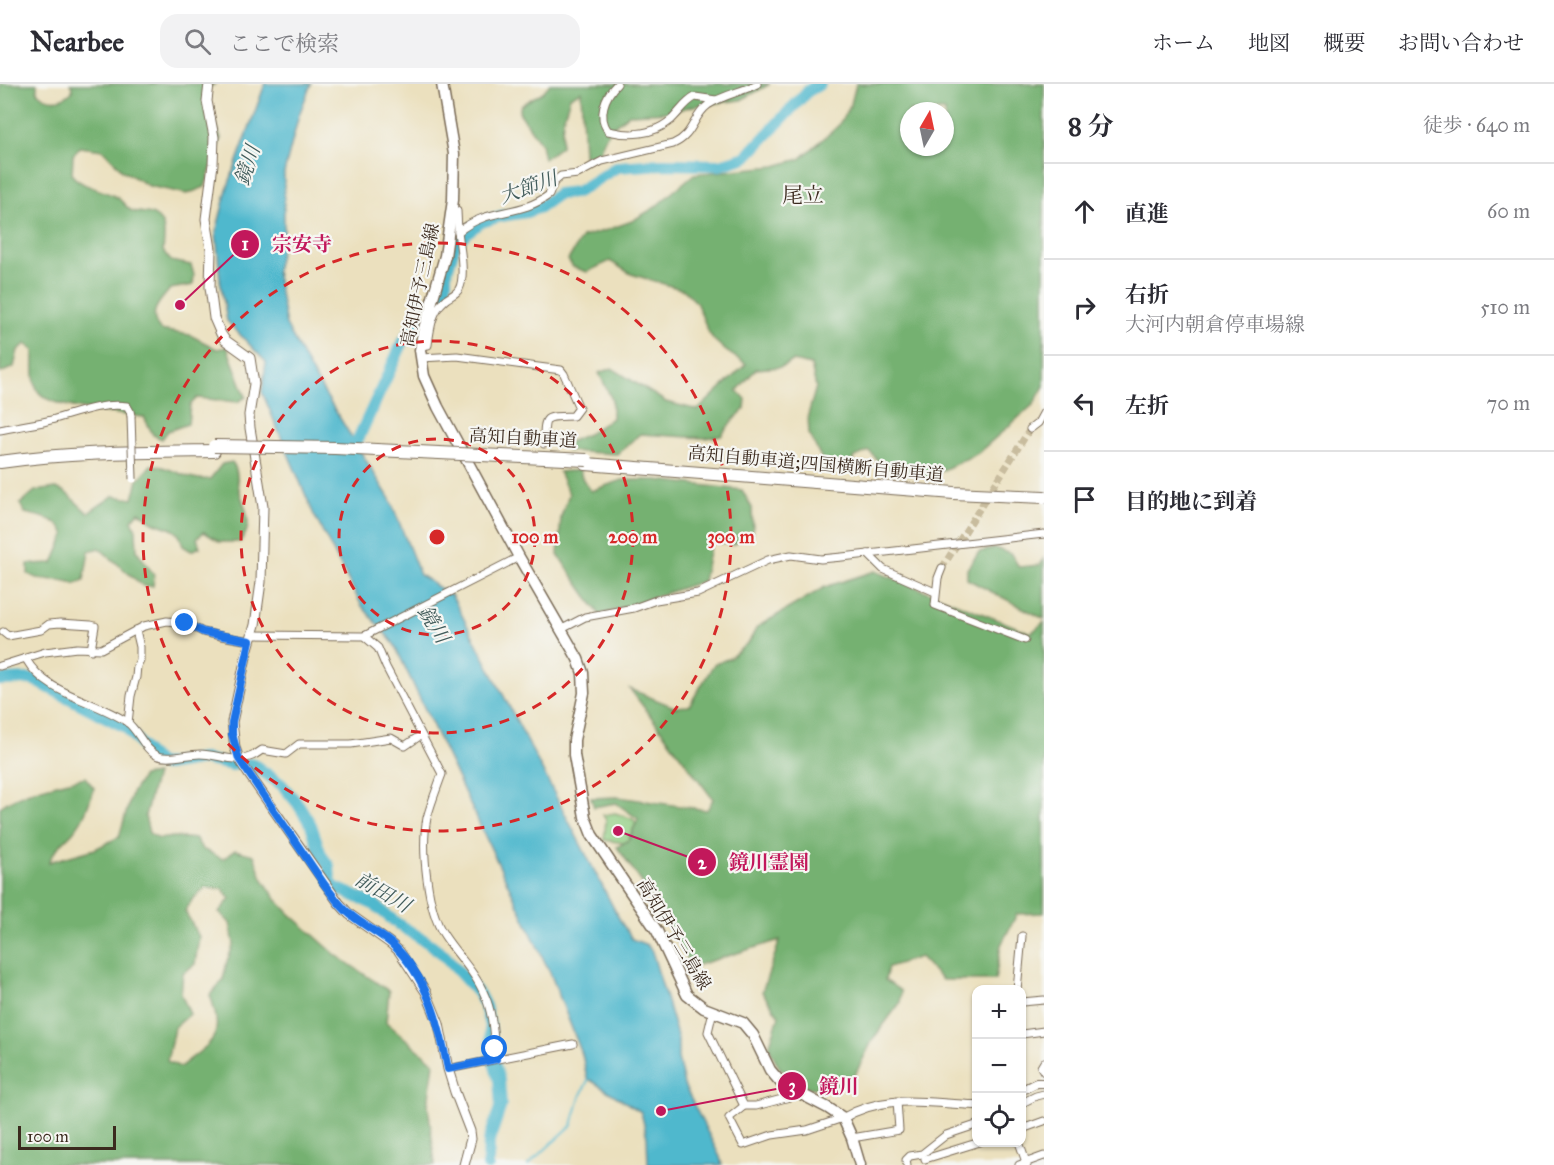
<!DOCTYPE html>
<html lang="ja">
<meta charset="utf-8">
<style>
body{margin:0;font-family:"IM FELL Great Primer","Noto Serif JP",serif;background:#f2f2f3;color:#2b2b33}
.controls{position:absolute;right:18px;bottom:18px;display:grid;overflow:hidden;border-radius:12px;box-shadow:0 2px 4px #0004}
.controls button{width:54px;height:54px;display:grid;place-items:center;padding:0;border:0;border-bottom:2px solid #e1e1e2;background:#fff;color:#2b2b33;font:30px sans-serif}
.compass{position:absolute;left:900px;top:18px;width:54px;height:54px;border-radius:50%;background:#fff;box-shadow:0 2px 4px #0004;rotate:9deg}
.scale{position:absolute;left:18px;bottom:15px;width:98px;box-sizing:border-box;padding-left:6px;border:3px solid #3b2a1e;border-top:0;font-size:16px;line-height:21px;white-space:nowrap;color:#3b2a1e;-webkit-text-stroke:4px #f6f6f2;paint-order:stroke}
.stop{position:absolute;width:18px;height:18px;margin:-14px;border:4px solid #1a73e8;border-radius:50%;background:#fff}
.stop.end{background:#1a73e8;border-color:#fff;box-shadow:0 2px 6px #0008}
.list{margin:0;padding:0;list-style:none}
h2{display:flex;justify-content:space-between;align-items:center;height:78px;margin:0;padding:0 24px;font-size:26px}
h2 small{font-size:20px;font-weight:400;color:#7c7c81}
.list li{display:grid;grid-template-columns:39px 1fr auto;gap:18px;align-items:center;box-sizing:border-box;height:96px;padding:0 24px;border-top:2px solid #e1e1e2}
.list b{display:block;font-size:22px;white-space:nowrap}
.list p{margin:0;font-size:20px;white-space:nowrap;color:#7c7c81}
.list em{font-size:20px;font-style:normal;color:#7c7c81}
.icon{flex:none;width:33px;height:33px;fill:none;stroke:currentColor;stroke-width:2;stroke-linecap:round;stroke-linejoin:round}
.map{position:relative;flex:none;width:1044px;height:1081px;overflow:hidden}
header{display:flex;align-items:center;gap:36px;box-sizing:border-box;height:84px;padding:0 30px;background:#fff;border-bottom:2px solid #e1e1e2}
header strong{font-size:28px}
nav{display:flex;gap:33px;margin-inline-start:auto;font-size:21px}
.search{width:420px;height:54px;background:#f2f2f3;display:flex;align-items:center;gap:15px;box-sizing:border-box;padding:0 21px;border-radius:18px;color:#7c7c81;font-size:22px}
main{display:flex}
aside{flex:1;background:#fff}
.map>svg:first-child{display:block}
.green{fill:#91ce83;stroke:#667c50;stroke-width:1.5}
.forest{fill:#74b171;stroke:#586e48;stroke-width:1.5;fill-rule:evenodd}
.water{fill:#4fb8cd;stroke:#457176;stroke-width:1.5}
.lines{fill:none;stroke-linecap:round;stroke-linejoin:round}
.stream{stroke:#4fb8cd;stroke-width:2}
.river{stroke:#4fb8cd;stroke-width:12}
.minor-tunnel{stroke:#c8bc9e;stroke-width:7;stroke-dasharray:7 3.5;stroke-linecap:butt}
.minor-casing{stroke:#796a56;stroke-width:9}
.tertiary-casing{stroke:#796a56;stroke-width:10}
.secondary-casing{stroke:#796a56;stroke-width:11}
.primary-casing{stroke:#796a56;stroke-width:13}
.motorway-casing{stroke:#796a56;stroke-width:14}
.minor{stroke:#fff;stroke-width:7}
.tertiary{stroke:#fff;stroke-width:8}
.secondary{stroke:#fff;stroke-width:9}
.primary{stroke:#fff;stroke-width:10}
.motorway{stroke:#fff;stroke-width:12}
.minor-bridge-casing{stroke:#796a56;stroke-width:9;stroke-linecap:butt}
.motorway-bridge-casing{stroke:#796a56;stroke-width:14;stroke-linecap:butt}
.minor-bridge{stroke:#fff;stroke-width:7}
.motorway-bridge{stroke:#fff;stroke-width:12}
.route{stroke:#1a73e8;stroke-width:8}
.ring{fill:none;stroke:#d62828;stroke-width:3;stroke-dasharray:10 8}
.labels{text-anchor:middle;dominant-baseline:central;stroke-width:4.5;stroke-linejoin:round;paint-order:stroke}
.street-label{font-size:18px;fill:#3b2a1e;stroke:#f6f6f2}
.water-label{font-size:20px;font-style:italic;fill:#425c5b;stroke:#f6f6f2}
.quarter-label{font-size:21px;fill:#3b2a1e;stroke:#f6f6f2}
.centre{fill:#d62828;stroke:#f6f6f2;stroke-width:3}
.ring-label{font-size:18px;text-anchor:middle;font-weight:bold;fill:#d62828;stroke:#f6f6f2;stroke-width:4.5;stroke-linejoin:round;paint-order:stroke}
.leader{fill:none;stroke:#c2185b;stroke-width:2}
.callout-dot{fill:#c2185b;stroke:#f6f6f2;stroke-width:2}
.mark-label{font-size:18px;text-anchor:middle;font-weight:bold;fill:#fff}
.callout-label{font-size:20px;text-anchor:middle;font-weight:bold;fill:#c2185b;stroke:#f6f6f2;stroke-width:4.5;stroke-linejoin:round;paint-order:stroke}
</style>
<header>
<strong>Nearbee</strong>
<div class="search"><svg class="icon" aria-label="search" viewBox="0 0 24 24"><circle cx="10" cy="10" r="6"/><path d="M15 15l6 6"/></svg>ここで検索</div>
<nav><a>ホーム</a><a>地図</a><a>概要</a><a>お問い合わせ</a></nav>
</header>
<main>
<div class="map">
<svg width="1044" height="1081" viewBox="0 0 1044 1081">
<rect width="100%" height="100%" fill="#f6f6f2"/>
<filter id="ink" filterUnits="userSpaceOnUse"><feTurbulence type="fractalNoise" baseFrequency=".0167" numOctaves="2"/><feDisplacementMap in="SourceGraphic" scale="12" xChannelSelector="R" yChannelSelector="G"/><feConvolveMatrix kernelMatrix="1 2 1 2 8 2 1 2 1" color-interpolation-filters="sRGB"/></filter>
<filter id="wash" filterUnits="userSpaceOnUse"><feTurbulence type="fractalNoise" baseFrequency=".008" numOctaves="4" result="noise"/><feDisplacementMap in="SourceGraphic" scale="24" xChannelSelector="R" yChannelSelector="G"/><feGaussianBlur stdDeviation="1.35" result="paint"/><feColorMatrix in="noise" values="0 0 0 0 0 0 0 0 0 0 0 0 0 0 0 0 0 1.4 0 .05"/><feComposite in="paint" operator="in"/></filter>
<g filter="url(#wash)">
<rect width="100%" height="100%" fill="#ebe0be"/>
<polygon class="green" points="615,729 633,735 636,739 628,756 624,759 604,756 606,736 603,731"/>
<g class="forest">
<path d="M0,0H37V8C48,18 60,18 72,8V3L70,0H215L207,5V14L221,54L205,103L187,110L149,102L123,87L103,66L80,63L73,71L72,91C83,104 103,105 118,114C123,118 127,124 132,127C138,129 145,128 151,130C168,136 164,153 163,167L171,177L191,181L194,191L193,201L170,205C159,219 147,228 160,246L190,251L217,265L227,263L246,313L238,318L197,314L190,321L188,340L168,347L162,355L153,351L144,333C122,330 49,325 38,307C32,297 34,278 34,266L26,260L18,266L14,283L0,289Z"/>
<polygon points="550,0 770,0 741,16 693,22 670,28 629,30 609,46 598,70 584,72 581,7 570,13 563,36 561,62 544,75 541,60 519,28 521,21 543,8"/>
<path d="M856,0H1044V302L1034,320L978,369L929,393L897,389L882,381L869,367L855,373L843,391L824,379L809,350L808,331L816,303L811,281L793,277L781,283L756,285L737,307L746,315L745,325L733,336L721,352L704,354L640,350L617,370L567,367L566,359L588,350L612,334V316L599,289L612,284L666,318L698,326L746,280L726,267L714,256L709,249L696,218L684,206L631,190L610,177L587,188L573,183L568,176L582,153L607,146L632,137L654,124L694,90L775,82L800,75L838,42L851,20ZM909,27H945V63H909Z"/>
<path d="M232,378C239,386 236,395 239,405C244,424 256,440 240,458H220L204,448L197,454L200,463L191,467L183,462C178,442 171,446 155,439C149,436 144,431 139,428L132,436L136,446L137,467L154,491L153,502H143L99,464L89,467L84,496L75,500C60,492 43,500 28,490V480L53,479L65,451C59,434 40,433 25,429L20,420L35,407L56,404L65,408L88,429L113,412L133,415L138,396L151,381C172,382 188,398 210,395L222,380Z"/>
<polygon points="580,386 582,394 591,407 622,396 657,396 742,406 752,424 753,449 733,461 711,458 703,497 600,531 558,471 561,433 569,410 559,388"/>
<polygon points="995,464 1011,470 1019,483 1040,481 1044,473 1044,535 967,495 967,485 979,468"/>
<polygon points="875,487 1031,549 1044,538 1044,829 1017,830 1001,861 995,896 942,896 920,873 888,883 885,896 901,907 900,919 873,955 849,1003 809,1004 779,983 769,963 779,932 762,908 780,856 691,883 659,823 617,763 629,756 638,735 616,719 594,723 591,714 618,713 707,726 713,715 630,605 674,623 689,622 714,580 730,574 749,558 757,543 825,503"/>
<path d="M156,690L145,732L149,749L159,755L173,753L196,755L202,765L223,775L235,766L254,771L262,794L276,815L289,829L336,871L389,907L386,938L434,979L428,1020L435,1081H0V723C26,705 55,701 85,693L94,704C89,720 84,736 73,748C63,759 55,764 49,778L95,765L119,753L132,709L143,692ZM205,804L223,805L230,815L219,828L230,839L234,860L227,877L223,896L210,911C226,956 212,957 180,983L167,977L174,944L190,930L181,910L183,889L195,880L199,853L185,827L192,816Z"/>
</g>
<polygon class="water" points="265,0 311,0 299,31 284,89 284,152 276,187 286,241 312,289 390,415 420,491 452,512 621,838 632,855 647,861 652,867 678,955 678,974 684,1001 720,1073 722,1081 648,1081 647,1053 641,1028 587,994 582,970 551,891 394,560 362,522 314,431 262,308 266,278 227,237 220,196 216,148 227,105"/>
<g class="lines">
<polyline class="stream" points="528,1081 572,1041 580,1013 590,992"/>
<g class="river">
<polyline points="348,372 358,355 402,260 419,232 440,211 446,202 446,190 455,160 467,148 481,138 501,132 526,128 540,123 558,110 577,108 617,83 663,80 720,81 746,73 808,7 820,0"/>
<polyline points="0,596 32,595 127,644 147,669 159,680 166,681 203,675 233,681"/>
<polyline points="248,680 254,681 282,701 298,720 311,741 321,771 329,782 330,796 334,803 375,821 395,838 430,860 443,870 479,910 485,922 490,942 492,973"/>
<polyline points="488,1081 489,1057 501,1021 499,996 494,978"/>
</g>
</g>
</g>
<g filter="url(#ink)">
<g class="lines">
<polyline class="minor-tunnel" points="942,484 1030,345"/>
<g class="minor-casing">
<g id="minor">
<path d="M617,0C605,12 597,32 608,47C629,52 653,51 671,36C679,29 685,18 695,13L716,16"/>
<path d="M452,125L457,127L458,148C488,123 519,133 549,111L554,98L561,92L578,90L602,77L673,60C694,51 692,33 708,21C722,11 742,8 757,0"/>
<path d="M421,262L428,261C430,246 432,227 444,217C449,212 456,211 459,205C466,193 460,162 458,148"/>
<path d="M421,274L457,272L561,286L564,290L579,324L573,332C544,333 544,330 544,360"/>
<polyline points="1030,345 1038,339 1044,328"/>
<path d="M0,346C14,343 29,341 43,338C70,332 98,318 127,322L130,327L131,332"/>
<polyline points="868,470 883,485 935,508"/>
<polyline points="942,484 938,494 935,521 1025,556"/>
<polyline points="562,545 585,533 634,524 656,516 698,509 768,476 791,471 821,475 842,473 1044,450"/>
<polyline points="3,548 8,552 41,546 49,540 60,539 91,541 95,542 91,566"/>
<path d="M252,551L364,552L378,564L386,583L442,690C437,704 431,719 427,734C421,763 427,826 444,851C457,871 476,889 485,912C494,932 493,954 496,975"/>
<polyline points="364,552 519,473"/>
<path d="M26,575C46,611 95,616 127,638C139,647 144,666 158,672C170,676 187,670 200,670C214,670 227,676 241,675C250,674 255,671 262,666L286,670L299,660H351L391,654L405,662L421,651"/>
<polyline points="0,582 45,568 77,564 101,565 144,542 167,537 185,539 203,548 221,552 250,557"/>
<polyline points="128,639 131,612 136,593 137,582 140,576 140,563 136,546"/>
<polyline points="1017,906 1022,852"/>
<polyline points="1022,918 1044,916"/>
<polyline points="713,927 708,948 744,1022 756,1022 801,1010"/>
<polyline points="1022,950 1044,947"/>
<polyline points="1044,978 1041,983 1044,988"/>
<polyline points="448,985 573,960"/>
<polyline points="1022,1019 1036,1012 1044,1010"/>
<polyline points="744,1022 729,1034 743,1061 772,1051 807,1046 843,1034"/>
<polyline points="1022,1045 1044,1037"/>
<polyline points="852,1054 899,1046 897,1017"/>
<polyline points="1019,1058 1027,1081"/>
<polyline points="925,1075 980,1058"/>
<polyline points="907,1081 906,1076 910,1072 922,1070 946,1051 976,1041"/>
<polyline points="1019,1081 1044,1072"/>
</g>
</g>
<g class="tertiary-casing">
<g id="tertiary">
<polyline points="1022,1006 1036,999 1044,999"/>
<path d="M843,1034C888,1008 928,1020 976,1021"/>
</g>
</g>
<g class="secondary-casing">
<polyline id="secondary" points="209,0 207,17 214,53 213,80 206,135 211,165 210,203 214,234 221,250 225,256 250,274 254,300 249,331 250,344 263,423 261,498 255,541 247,568 232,638 235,664 239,675 248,689 339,819 349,830 390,859 399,867 426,908 439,940 448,985 455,1008 470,1047 471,1055 464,1081"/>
</g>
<g class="primary-casing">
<polyline id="primary" points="442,0 454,70 453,116 445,172 423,248 420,266 424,292 438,323 519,473 578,575 583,589 584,609 574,656 574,671 585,733 592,751 657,847 687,911 704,924 743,939 753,951 770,986 782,1000 828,1024 843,1034 852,1054 860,1081"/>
</g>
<g class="motorway-casing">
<g id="motorway">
<path d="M0,378C71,368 142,368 214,367"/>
<polyline points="586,380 954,409 1044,413"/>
</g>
</g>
<use href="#minor" class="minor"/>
<use href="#tertiary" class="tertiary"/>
<use href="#secondary" class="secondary"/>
<use href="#primary" class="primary"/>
<use href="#motorway" class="motorway"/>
<g class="minor-bridge-casing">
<polyline id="minor-bridge" points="131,332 133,395"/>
</g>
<g class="motorway-bridge-casing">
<polyline id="motorway-bridge" points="214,362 335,364 587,376"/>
</g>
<use href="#minor-bridge" class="minor-bridge"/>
<use href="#motorway-bridge" class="motorway-bridge"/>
</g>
</g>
<g class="lines" filter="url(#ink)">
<path class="route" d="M185,539L203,548L250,557L232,638V650L239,675L324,800C332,810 340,823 351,831C364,842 380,849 392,860C428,893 439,940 448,985L496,975L495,965"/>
</g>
<g class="ring">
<circle cx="437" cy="453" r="98"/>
<circle cx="437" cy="453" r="196"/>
<circle cx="437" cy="453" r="294"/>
</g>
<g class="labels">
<g class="street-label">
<text transform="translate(420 201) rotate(-78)">高知伊予三島線</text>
<text transform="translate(523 354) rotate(3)">高知自動車道</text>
<text transform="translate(816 380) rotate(5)">高知自動車道;四国横断自動車道</text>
<text transform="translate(674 850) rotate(59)">高知伊予三島線</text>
</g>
<g class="water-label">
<text transform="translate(247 81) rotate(-72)">鏡川</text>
<text transform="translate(528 103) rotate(-19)">大節川</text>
<text transform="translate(434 540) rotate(58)">鏡川</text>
<text transform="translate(383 808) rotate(30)">前田川</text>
</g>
<g class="quarter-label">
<text x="803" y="111">尾立</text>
</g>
</g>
<circle cx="437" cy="453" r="9" class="centre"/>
<g class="ring-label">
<text x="535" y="459">100 m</text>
<text x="633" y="459">200 m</text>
<text x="731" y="459">300 m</text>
</g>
<path class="leader" d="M180 221L245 160M618 747L702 778M661 1027L792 1002"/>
<g class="callout-dot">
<circle cx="180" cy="221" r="6"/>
<circle cx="618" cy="747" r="6"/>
<circle cx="661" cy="1027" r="6"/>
<circle cx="245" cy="160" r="15"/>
<circle cx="702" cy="778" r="15"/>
<circle cx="792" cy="1002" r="15"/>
</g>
<g class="mark-label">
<text x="245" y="166">1</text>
<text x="702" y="785">2</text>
<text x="792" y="1008">3</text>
</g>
<g class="callout-label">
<text x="302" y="167">宗安寺</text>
<text x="769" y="785">鏡川霊園</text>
<text x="839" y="1009">鏡川</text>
</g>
</svg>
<div class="controls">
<button>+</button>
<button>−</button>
<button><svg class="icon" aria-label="locate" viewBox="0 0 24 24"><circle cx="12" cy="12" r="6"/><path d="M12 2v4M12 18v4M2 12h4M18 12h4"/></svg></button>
</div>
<svg class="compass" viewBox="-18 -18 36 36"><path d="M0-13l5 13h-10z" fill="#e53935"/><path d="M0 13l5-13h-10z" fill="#7c7c81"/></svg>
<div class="scale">100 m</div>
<div class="stop" style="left:495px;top:965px"></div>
<div class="stop end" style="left:185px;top:539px"></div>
</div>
<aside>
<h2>8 分<small>徒歩 · 640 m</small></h2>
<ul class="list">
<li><svg class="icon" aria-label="ahead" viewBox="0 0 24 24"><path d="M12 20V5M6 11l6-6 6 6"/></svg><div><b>直進</b></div><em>60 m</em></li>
<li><svg class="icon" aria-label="right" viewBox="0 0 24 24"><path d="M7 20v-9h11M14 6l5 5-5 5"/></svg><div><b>右折</b><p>大河内朝倉停車場線</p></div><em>510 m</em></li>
<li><svg class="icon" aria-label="left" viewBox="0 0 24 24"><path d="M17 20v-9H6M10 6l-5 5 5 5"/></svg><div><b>左折</b></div><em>70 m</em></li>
<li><svg class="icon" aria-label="arrive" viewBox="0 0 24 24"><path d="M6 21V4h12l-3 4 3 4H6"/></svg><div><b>目的地に到着</b></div></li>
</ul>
</aside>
</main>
